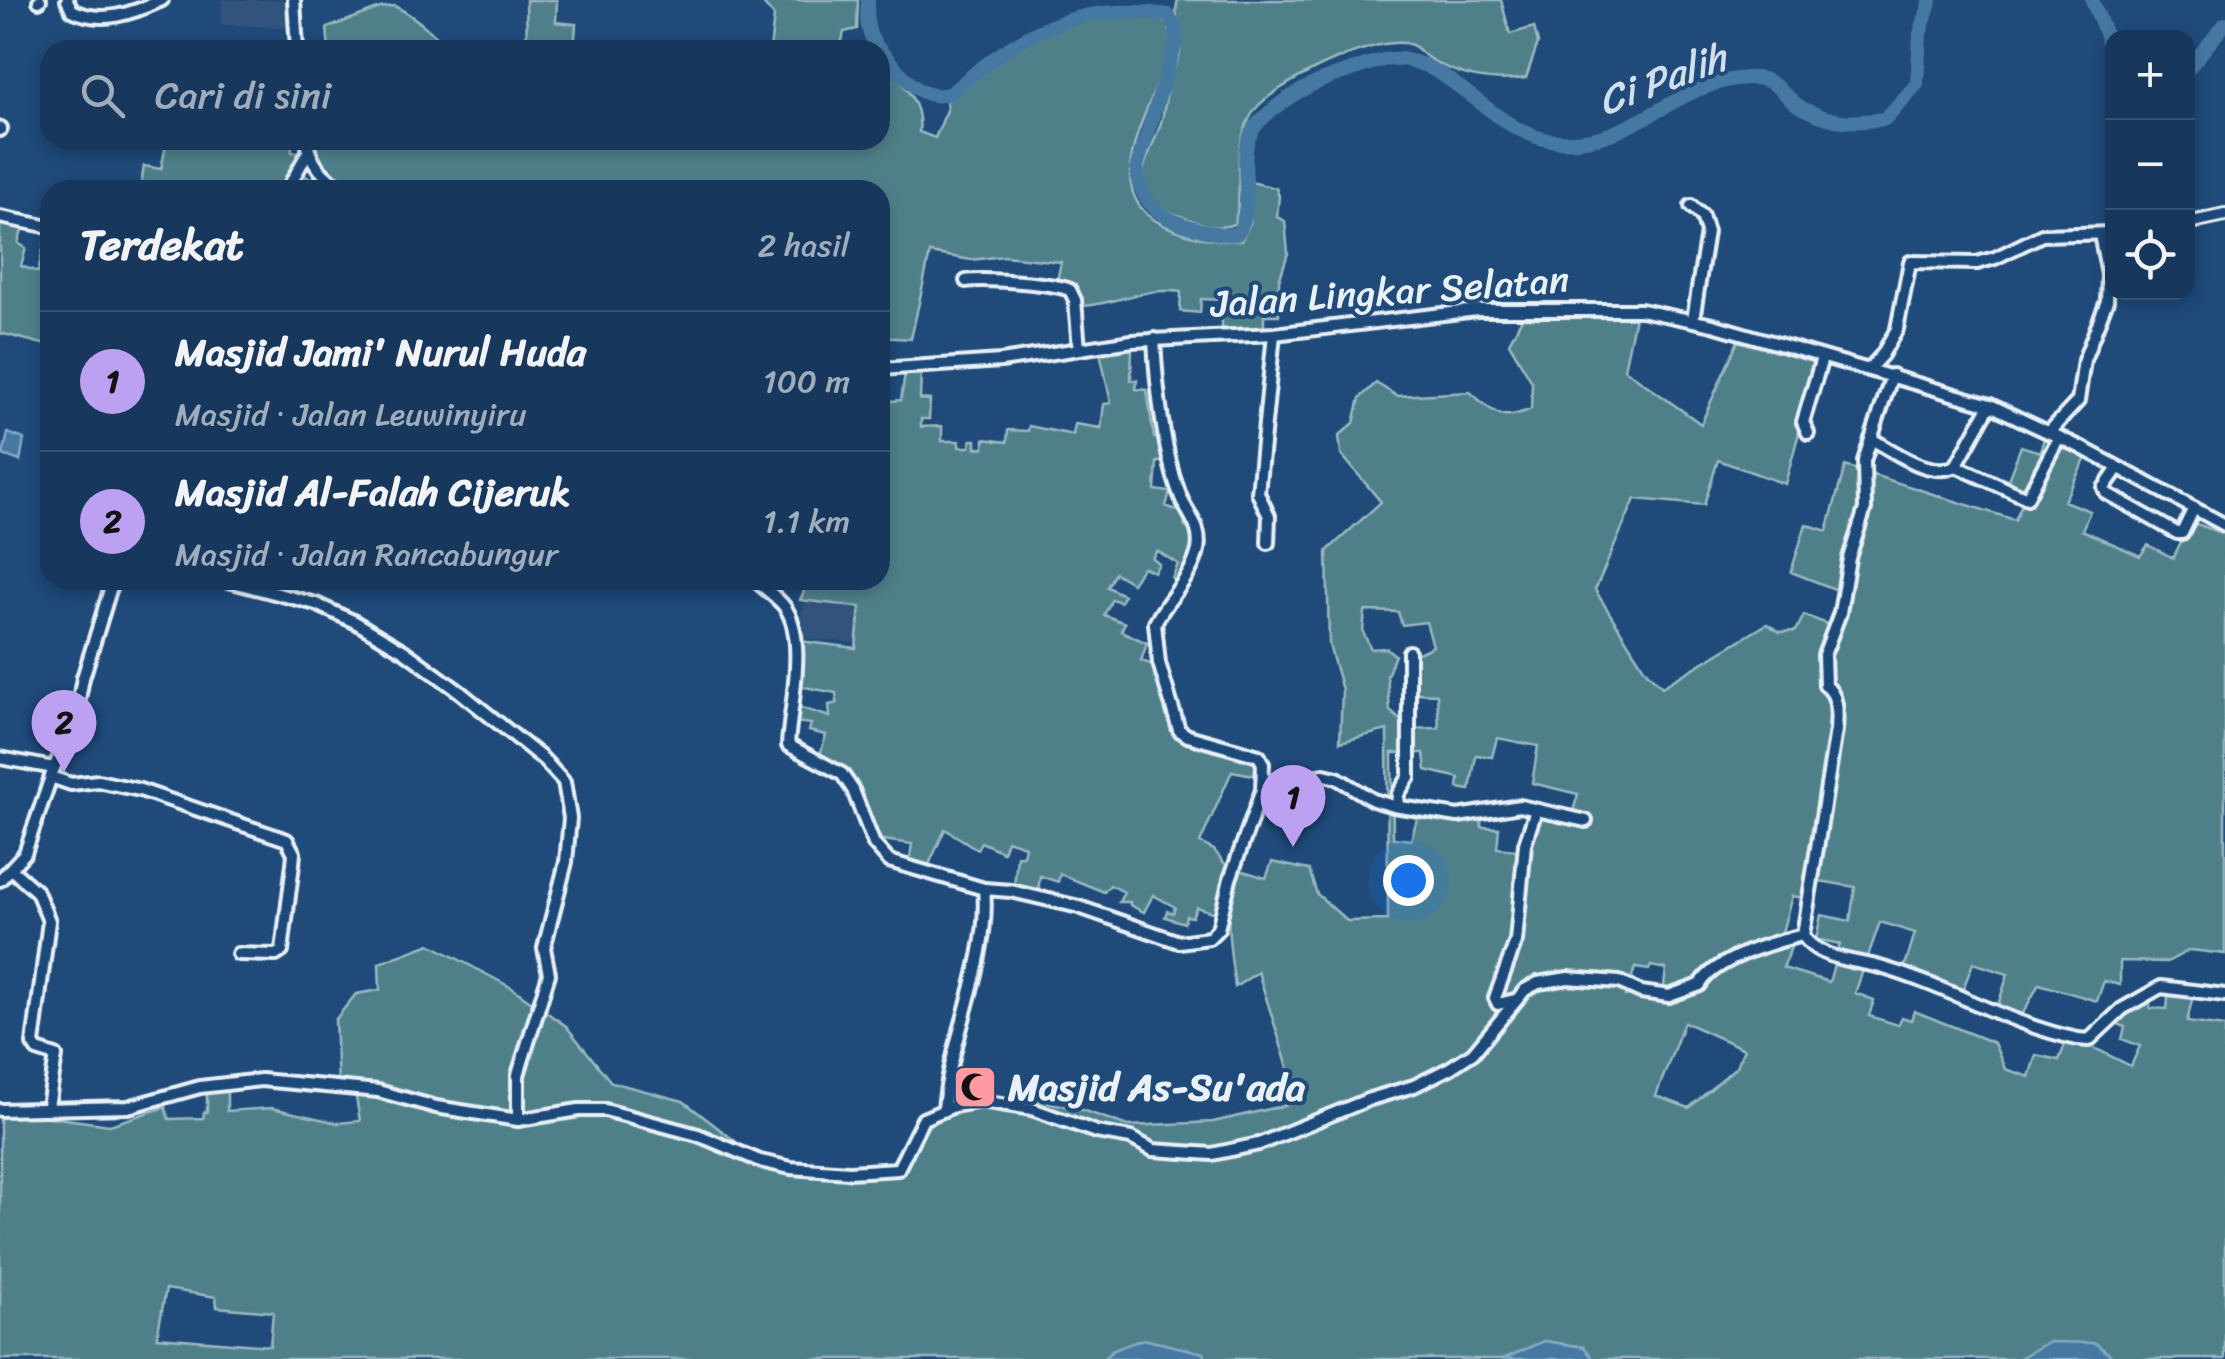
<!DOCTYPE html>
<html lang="id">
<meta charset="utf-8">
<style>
body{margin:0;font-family:Sriracha,sans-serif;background:#203f62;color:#f1f3f6}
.controls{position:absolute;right:30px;top:30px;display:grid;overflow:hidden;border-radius:20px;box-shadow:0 5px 15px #0003}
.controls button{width:90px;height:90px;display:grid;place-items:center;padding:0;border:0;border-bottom:2px solid #365272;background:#17385c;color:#f1f3f6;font:50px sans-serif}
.you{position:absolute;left:1408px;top:880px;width:35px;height:35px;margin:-25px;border:8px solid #fff;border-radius:50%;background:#1a73e8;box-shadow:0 0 0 15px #1a73e833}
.badge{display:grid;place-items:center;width:65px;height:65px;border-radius:50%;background:#bca0f2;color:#111;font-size:32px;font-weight:700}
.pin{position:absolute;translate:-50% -82px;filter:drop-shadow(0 2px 5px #0008)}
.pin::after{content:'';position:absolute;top:52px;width:35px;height:30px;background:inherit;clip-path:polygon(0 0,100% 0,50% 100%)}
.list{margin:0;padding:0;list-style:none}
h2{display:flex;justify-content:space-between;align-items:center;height:130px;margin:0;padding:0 40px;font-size:42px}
h2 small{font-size:32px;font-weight:400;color:#9eacbb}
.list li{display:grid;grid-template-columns:65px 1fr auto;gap:30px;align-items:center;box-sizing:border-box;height:140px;padding:0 40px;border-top:2px solid #365272}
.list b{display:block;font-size:38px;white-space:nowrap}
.list p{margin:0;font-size:32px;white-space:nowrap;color:#9eacbb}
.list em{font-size:32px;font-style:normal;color:#9eacbb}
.icon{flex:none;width:55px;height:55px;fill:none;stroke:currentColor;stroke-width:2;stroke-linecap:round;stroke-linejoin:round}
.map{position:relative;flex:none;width:2225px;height:1359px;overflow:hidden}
.search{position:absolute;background:#17385c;box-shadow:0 5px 15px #0003;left:40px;top:40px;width:850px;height:110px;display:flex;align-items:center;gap:25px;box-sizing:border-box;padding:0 35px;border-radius:30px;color:#9eacbb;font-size:38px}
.panel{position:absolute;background:#17385c;box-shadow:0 5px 15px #0003;left:40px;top:180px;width:850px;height:410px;border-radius:30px}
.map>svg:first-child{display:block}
.built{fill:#33537e}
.green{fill:#50808a;stroke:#9cb8c1;stroke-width:2.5;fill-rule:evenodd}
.water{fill:#4579a2;stroke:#86a9c4;stroke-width:2.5}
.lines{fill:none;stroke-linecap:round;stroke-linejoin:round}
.river{stroke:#4579a2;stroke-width:14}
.minor-casing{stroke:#e8f1f8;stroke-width:18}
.minor{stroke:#1f4a7a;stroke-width:10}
.labels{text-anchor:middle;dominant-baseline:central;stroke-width:8;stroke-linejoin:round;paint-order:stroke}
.street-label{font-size:38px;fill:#e8f1f8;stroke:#1f4a7a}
.poi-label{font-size:38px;font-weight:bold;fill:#e8f1f8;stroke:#1f4a7a;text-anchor:start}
.water-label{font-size:40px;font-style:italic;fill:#d0dfeb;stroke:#1f4a7a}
</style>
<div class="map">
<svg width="2225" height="1359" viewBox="0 0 2225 1359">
<rect width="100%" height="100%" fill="#1f4a7a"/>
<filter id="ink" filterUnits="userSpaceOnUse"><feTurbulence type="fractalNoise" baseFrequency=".01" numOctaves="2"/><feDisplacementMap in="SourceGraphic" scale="20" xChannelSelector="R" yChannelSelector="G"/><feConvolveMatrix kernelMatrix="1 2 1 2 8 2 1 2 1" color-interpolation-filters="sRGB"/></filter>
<g filter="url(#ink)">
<g class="built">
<polygon points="222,0 290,0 291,28 220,24"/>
<polygon points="807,601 860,607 857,643 798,638 802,610"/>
</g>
<g class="green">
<polygon points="526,0 557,0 556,22 576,24 574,50 527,50"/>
<polygon points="760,0 858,0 857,29 844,32 840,50 770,50 774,16"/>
<path d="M1178,0H1501L1510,34L1534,27L1538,43L1526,78C1492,83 1460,77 1430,59C1424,56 1419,48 1412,45C1379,32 1282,81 1258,106C1251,113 1247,123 1244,132C1233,162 1244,194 1234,224C1218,231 1199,223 1183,217C1115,194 1149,164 1162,119C1165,107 1166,94 1169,81C1172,72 1178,62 1180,52C1184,34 1172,17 1178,0Z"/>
<path d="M394,6C410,13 438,35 447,50H329L327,28L380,8Z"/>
<path d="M1108,7C1125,10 1154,9 1166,23C1196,59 1066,190 1173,229C1196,238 1216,242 1241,241L1250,223L1251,182L1276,188L1279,196L1277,217L1285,221L1288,253L1279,281V315H1264V329L1222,332V300L1201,299L1200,313L1180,311L1181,292C1142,286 1114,306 1079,306L1075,288L1057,281L1061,262L1004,256L971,260L930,253L911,339L880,337V190H363L322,165L313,140H880V59C900,81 923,100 919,132L935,138L947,110L946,101C963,93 975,78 989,66C1025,33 1059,13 1108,7Z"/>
<polygon points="167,140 291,140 292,152 300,152 279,190 140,190 144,166 161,169"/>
<polygon points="300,172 310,179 316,174 335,190 301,190 293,185"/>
<polygon points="0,221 23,227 18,243 26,248 21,266 38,272 47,232 50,232 50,346 0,333"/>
<path d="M1635,317L1624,369L1701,424L1738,341L1818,363L1785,484L1718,460L1704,505L1635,499L1595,590L1646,671L1662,687L1767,624L1780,632L1796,631L1804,615L1832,626L1840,591L1791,572L1806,524L1827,531L1845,466L2015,520L2025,497L2004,490L2021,446L2040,452L2045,435L2087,456L2064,501L2090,511L2082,530L2140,556L2148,545L2173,558L2191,522L2225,534V954L2190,950L2167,962L2120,961V985L2104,981L2097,1001L2039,984L2021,1017L1998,1005L2008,974L1973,963L1963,989L1904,969L1915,933L1880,922L1855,993L1874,1000L1869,1016L1898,1025L1902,1017L1911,1020L1914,1011L1994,1043L2005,1069L2029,1077L2036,1055L2059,1060L2066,1042L2082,1048L2088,1045L2131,1066L2140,1046L2122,1039L2125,1027L2116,1023L2150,998V1008L2167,1009L2169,988L2194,991L2187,1022L2225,1027V1359H2115L2095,1343L2018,1359H1593L1584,1347L1544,1341L1503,1359H1206L1204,1353L1113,1350L1103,1359H0V1118L27,1114L110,1125L165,1107L169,1119L203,1118L204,1112H207V1094L227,1087V1111L272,1108L338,1123L360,1121L354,1086L338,1084L335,1020L356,994L380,990L379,963L430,944L512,988L566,1026L611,1082L683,1101L756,1157L786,1166H890L917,1118L961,1100L1019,1096L1079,1109L1128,1126L1213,1122L1291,1104L1290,1074L1258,972L1235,987C1229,942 1222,913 1240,870L1266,878L1272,862L1309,870L1317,894L1347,921L1388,920L1387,730L1340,742L1342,690L1329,645L1327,551L1381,502L1341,454L1339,436L1354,423L1360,398L1376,383L1397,396L1470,392C1494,412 1500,423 1531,409L1532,382L1509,343L1522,318ZM1365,611L1398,612L1402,625L1426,622L1433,646L1416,654L1405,677L1415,678L1414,693L1437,694L1439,728L1410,729L1390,711L1387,676L1395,655L1386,648L1371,649L1363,632ZM1497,738L1538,746L1532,783L1578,794L1571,818L1549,817L1535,824L1524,851L1497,848L1499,828L1482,827L1480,817L1455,819L1418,815L1411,840L1393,838L1392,753H1424L1426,770L1459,778L1458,788L1470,790L1476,755L1492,757ZM1808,879L1855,887L1850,921L1821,915L1816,939L1840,944L1829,982L1783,968L1793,942L1778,947L1792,896L1803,898ZM1651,966L1666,969L1663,994L1625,996L1635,968L1649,970ZM1684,1022L1744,1049L1736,1067L1689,1108L1656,1096ZM166,1289L216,1297L217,1307L273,1312L270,1346L157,1337Z"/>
<polygon points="1132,348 1131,380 1137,380 1136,389 1147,390 1154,438 1160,438 1162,462 1157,462 1155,490 1170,492 1166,506 1188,515 1184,526 1194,533 1196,548 1180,584 1172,578 1178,564 1157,551 1152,558 1159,564 1154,572 1143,567 1132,583 1115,573 1107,587 1124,595 1120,602 1112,599 1104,615 1125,623 1121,631 1147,643 1141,661 1157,666 1174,737 1254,757 1258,776 1232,771 1200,843 1214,850 1229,869 1218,914 1196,907 1192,917 1186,916 1184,923 1165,917 1167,911 1173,913 1175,907 1153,895 1144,912 1130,905 1130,902 1119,902 1124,892 1110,885 1104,892 1060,874 1058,882 1040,876 1038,893 1014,888 1017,856 1023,856 1025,846 1007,840 1003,852 981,842 977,849 945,829 927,869 909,864 912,844 876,839 857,790 819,758 826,735 809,731 811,724 794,722 795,706 830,717 829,705 837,703 836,693 799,686 799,641 856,648 860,607 800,600 805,589 793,580 880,580 880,410 883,402 901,400 905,373 921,372 920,399 930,400 929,419 921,419 921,427 942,426 942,441 959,441 959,447 970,447 971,440 976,440 976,448 984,448 984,439 1007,442 1008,430 1028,431 1029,426 1073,435 1075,424 1101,428 1104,404 1111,403 1100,352"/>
</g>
<g class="water">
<polygon points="8,433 24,439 20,461 3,455"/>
<polygon points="1143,1339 1204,1353 1206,1359 1103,1359 1113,1350"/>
<polygon points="1544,1341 1584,1347 1593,1359 1503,1359"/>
<polygon points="2048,1342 2095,1343 2115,1359 2018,1359"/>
</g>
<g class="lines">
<g class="river">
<path d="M868,0C866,21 866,34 880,50"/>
<polyline points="2092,0 2112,51"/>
<path d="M880,50C900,71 919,105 951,93C1016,36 1074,0 1168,15L1176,28V43L1137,166C1137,204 1164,220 1198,229C1211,232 1222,236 1237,234C1261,199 1228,151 1261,120C1285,97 1315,81 1346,72C1359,68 1376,60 1390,59C1451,55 1494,137 1557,141C1636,147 1672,82 1747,78C1779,76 1781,97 1804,109C1835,124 1852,123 1885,119L1917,84L1920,34L1931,0"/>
<polyline points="2188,69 2225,24"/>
</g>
<g class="minor-casing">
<g id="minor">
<path d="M67,0L72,10C102,25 133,13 162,0"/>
<polyline points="294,0 297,50"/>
<polyline points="39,1 40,0"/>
<polyline points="0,130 1,128"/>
<path d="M307,140C309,163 325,178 344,190"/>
<polyline points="287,190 308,152"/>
<polyline points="1691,206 1702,216 1707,232 1693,320"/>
<polyline points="0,217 50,227"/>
<polyline points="2188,223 2225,215"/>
<path d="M966,281C983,278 1054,283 1070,290L1075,300L1079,349"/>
<polyline points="880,369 1001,361 1132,341 1274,334 1477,310 1641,310 1713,325 1990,405 2082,448 2225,525"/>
<polyline points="1869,369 1882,355 1897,329 1910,262 1977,263 1995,258 2042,235 2112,233"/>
<path d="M1892,375L1864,461L1865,509L1849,558L1840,613L1824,655L1825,685C1839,696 1837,712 1836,730L1803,935C1816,959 1857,961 1880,967C1948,986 2009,1025 2078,1039L2089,1040L2122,1009L2161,987L2225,995"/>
<polyline points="1990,405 1956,466 2027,498 2059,437"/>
<polyline points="2049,432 2078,401 2084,360 2107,301 2108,275 2100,234"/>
<polyline points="1808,433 1803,422 1822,358"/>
<path d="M1871,439C1895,451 1929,479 1956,466"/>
<polyline points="2118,468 2104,488 2106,493 2177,533 2182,533 2194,508"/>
<polyline points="1268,543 1269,516 1258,493 1274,334"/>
<polyline points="225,580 316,604 355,622 404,651 460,692 543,759 564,782 570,818 566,862 544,948 549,974 518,1075 518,1120"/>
<path d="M755,580C764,588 776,596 784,606C808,637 790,708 788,745L842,774L853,790L874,844L889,861L984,889C991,957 950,1039 944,1109"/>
<polyline points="0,758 54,768"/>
<polyline points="51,777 71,784 98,781 140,790 287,840 294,853 293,864 282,951 276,955 238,954"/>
<polyline points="1264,780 1285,782 1324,775 1337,778 1373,800 1394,806 1458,816 1520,806 1586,821"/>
<polyline points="1397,806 1398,794 1409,777 1409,652"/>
<polyline points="11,869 37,892 49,921 33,1044 37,1050 56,1056 48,1107"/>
<polyline points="0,880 25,853 54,768 74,725 83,678 113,580"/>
<path d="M984,889L1011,891L1079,907L1179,942L1209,938L1218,929L1230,879L1262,790L1263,764L1259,756L1188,736L1179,730L1159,663L1155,623C1167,599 1192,578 1198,550C1202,529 1190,517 1182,500C1164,458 1156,384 1154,339"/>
<polyline points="1515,1000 1498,1004 1495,998 1516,941 1525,844 1536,810"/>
<path d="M0,1110L128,1107L200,1087L261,1080L378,1091L436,1107L518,1120L579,1110H605L698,1135L760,1161L791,1168L849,1172L898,1169L923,1119L954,1106L982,1101L1032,1109L1096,1132L1131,1138L1153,1150L1212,1154L1259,1144L1370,1099L1414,1086L1450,1068L1473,1053L1525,990L1538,983L1568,978L1619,982L1641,992L1669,996L1700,985C1714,959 1774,942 1803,935"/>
</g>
</g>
<use href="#minor" class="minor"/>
</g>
</g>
<defs>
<g id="mosque-square" transform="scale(2.25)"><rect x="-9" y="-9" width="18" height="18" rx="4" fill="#ff9aa2" stroke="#1f4a7a"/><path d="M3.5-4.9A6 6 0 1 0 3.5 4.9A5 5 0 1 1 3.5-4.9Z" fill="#111"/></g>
</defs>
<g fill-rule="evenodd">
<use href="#mosque-square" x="975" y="1087"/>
</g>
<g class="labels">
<g class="street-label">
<text transform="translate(1390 292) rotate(-4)">Jalan Lingkar Selatan</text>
</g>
<g class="poi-label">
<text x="1008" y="1087">Masjid As-Su'ada</text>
</g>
<g class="water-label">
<text transform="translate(1662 79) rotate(-21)">Ci Palih</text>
</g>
</g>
</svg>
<div class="controls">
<button>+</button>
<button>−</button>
<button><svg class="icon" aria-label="locate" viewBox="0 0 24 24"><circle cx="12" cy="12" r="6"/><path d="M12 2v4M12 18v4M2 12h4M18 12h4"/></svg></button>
</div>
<div class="you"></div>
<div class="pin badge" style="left:1293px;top:847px">1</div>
<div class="pin badge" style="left:64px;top:772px">2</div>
<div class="search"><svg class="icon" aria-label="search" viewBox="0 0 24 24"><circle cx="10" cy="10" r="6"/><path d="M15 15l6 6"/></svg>Cari di sini</div>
<section class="panel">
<h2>Terdekat<small>2 hasil</small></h2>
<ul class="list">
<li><span class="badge">1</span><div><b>Masjid Jami' Nurul Huda</b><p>Masjid · Jalan Leuwinyiru</p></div><em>100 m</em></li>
<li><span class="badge">2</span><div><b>Masjid Al-Falah Cijeruk</b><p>Masjid · Jalan Rancabungur</p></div><em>1.1 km</em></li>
</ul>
</section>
</div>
